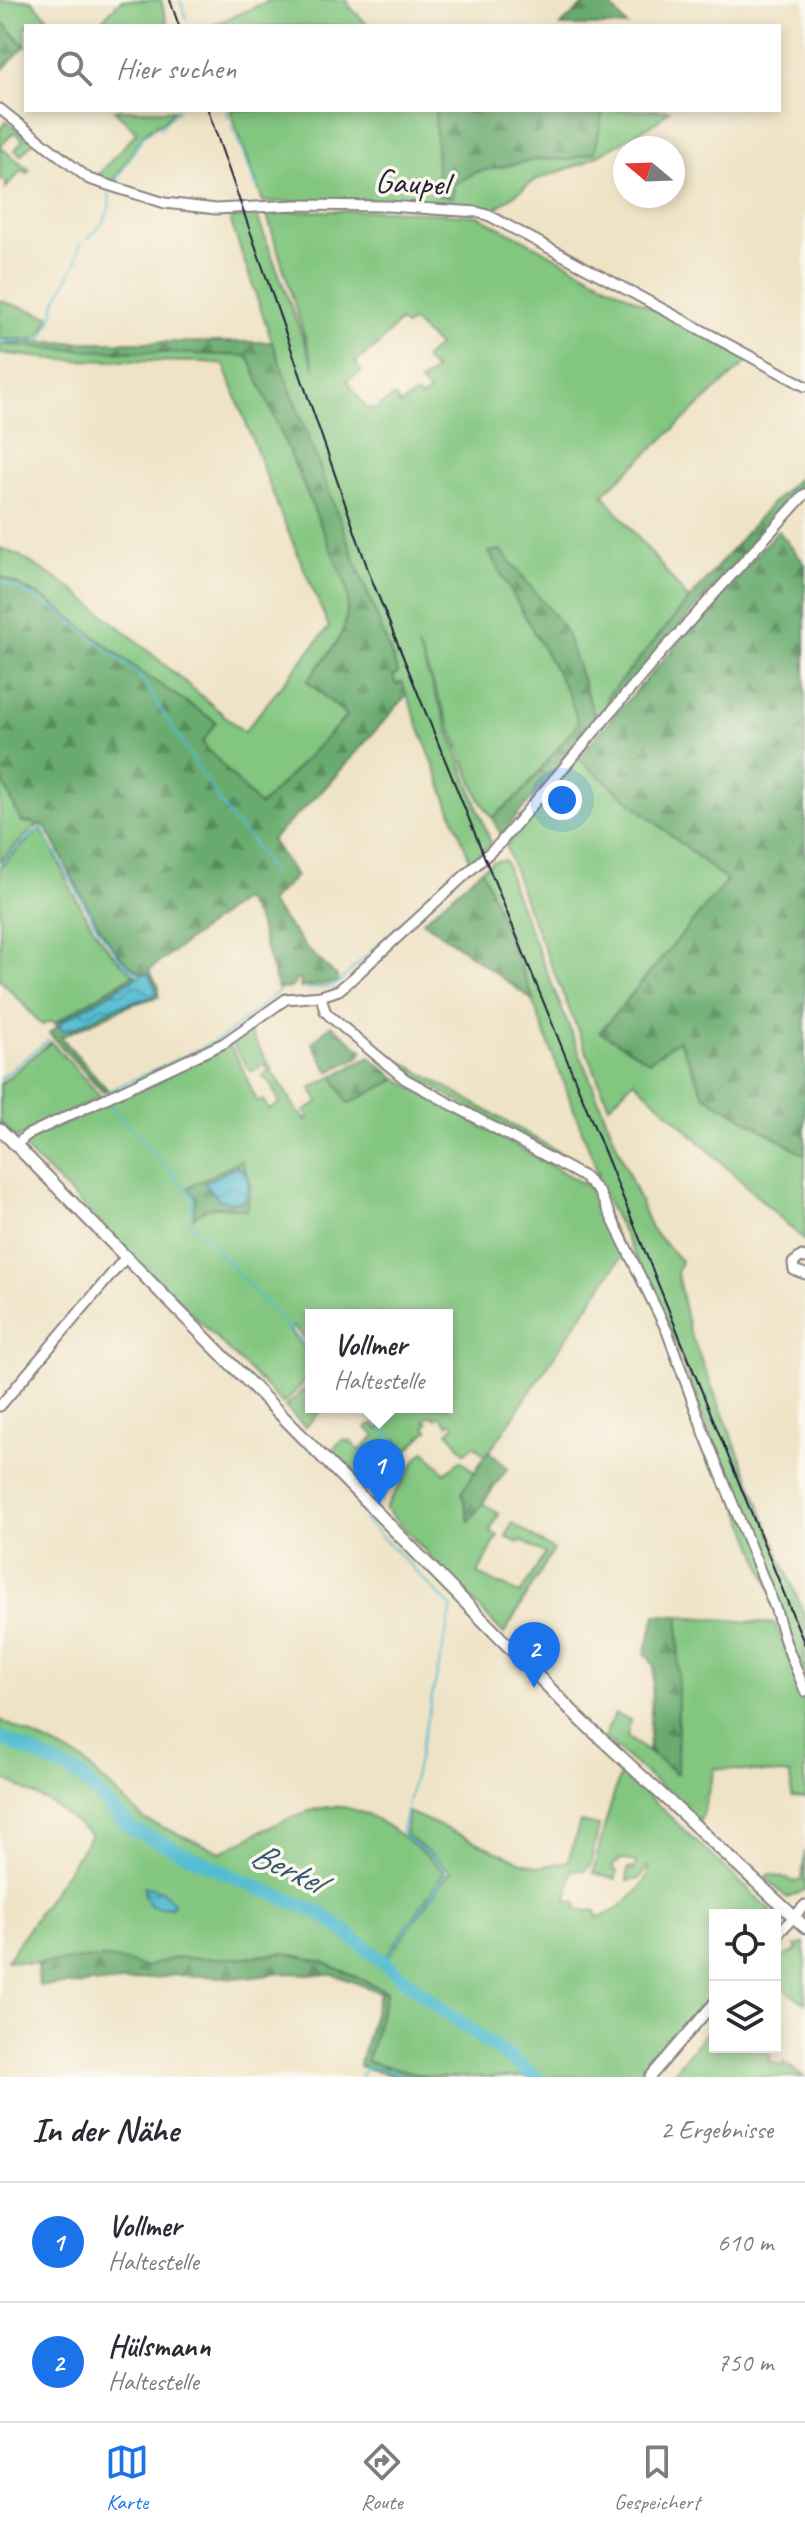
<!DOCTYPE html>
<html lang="de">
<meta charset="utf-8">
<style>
body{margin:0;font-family:Caveat,sans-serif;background:#f7f7f7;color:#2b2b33}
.controls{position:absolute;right:24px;bottom:24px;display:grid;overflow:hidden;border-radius:0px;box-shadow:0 4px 12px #0003}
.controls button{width:72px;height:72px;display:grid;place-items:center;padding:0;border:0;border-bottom:2px solid #e1e1e2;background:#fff;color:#2b2b33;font:40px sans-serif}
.compass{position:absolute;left:613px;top:136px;width:72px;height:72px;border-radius:50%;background:#fff;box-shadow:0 4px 12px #0003;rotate:289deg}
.you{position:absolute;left:562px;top:800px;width:28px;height:28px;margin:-20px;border:6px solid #fff;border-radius:50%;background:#1a73e8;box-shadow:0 0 0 12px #1a73e833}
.badge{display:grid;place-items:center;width:52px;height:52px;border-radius:50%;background:#1a73e8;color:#fff;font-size:26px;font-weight:700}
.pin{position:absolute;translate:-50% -66px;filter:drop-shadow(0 2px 4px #0008)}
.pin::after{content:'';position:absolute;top:42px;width:28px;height:24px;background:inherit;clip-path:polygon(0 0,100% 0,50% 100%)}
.popup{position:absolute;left:305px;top:1309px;width:148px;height:104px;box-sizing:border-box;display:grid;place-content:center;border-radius:0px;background:#fff;filter:drop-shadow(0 2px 6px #0005);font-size:26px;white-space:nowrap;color:#7c7c81}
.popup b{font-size:30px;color:#2b2b33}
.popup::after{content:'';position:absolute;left:50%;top:100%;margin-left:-16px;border:16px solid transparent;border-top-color:#fff}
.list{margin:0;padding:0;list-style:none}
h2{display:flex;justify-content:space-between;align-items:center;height:104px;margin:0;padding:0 32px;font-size:34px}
h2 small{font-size:26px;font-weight:400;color:#7c7c81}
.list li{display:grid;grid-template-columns:52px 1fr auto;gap:24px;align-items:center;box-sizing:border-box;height:120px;padding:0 32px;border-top:2px solid #e1e1e2}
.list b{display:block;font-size:30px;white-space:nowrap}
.list p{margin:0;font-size:26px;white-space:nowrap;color:#7c7c81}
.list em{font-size:26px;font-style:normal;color:#7c7c81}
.icon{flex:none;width:44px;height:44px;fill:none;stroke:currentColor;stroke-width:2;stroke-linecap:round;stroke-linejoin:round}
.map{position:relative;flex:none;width:805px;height:2077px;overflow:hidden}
.search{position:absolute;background:#fff;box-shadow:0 4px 12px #0003;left:24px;right:24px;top:24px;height:88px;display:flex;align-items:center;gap:20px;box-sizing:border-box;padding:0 28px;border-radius:0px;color:#7c7c81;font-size:30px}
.sheet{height:344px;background:#fff}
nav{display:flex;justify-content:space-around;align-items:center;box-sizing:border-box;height:112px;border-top:2px solid #e1e1e2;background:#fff;font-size:22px;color:#7c7c81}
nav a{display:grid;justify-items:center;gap:4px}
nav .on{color:#1a73e8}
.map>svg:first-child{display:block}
.green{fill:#82c680;stroke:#52745e;stroke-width:2;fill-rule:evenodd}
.forest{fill:url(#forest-firs);stroke:#466654;stroke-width:2;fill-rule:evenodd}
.water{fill:url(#water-waves);stroke:#3b7086;stroke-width:2}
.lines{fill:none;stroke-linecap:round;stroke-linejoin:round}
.stream{stroke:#54bdd1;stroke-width:2}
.river{stroke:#54bdd1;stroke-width:14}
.minor-casing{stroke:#888280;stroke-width:13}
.major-casing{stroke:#888280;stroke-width:15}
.minor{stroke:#fff;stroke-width:9}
.major{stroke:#fff;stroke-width:11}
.rail{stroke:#22223b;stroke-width:2}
.labels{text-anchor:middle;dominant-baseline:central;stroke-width:7;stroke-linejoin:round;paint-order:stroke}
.street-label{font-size:34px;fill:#22223b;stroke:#fbf7ec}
.water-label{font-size:36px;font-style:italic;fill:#345870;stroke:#fbf7ec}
</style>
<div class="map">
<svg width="805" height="2077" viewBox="0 0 805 2077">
<defs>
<pattern id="forest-firs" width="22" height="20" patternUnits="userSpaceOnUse" patternTransform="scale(2)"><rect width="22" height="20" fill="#69ab6e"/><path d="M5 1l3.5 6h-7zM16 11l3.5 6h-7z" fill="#568b5c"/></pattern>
<pattern id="water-waves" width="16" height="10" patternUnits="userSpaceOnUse" patternTransform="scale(2)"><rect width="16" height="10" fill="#54bdd1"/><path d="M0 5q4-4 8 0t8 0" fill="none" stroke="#4599ab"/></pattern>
</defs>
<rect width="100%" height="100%" fill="#fbf7ec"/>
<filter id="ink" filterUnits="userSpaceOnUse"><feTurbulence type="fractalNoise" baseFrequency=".0125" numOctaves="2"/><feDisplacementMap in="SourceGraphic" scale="16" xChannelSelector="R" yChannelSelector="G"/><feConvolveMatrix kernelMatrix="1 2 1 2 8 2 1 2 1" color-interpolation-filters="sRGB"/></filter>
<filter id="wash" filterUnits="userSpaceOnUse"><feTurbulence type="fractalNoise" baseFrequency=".006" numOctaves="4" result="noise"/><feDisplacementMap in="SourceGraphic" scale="32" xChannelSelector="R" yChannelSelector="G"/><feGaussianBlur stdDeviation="1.8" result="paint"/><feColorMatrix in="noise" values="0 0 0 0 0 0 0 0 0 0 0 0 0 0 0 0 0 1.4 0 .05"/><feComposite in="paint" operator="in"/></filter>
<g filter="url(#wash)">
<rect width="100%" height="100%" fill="#efe3c6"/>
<g class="green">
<polygon points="0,0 31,0 56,26 26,26 26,47 0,20"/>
<polygon points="121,0 161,0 168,26 96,26"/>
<polygon points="271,0 347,0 350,7 369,26 211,26"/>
<polygon points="114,110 174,110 163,122 146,131 113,182 97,176 137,132"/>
<polygon points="230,110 435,110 438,196 452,197 454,184 476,172 540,159 568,160 595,152 603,110 669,110 658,121 584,163 535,180 494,210 481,206 386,201 263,202"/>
<polygon points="7,121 33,142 21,155 15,150 23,140 14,132 0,147 30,170 27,173 22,170 5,189 7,182 0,179 0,129"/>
<path d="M390,210L479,216L749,360L603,494L689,600L606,698L609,708L596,720L564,628L570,695L578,723L521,794L492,818L480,800L418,647L491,843L471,863L407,695L396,685L393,675L398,672L272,342L230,219L256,213L315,370L266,212ZM400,321L406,327L412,321L438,346L424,359L435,371L420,382L429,392L421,399L416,394L400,405L394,396L376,409L366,408L347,380L362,372L355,362L376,347Z"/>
<polygon points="0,301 50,316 41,336 35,339 0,339"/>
<path d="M0,344L114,351L244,354L254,365L343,574C358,624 336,645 307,681L347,716L259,807L202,743L215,721L138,670L48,600L0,576V548L20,556L71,588L127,633L244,732L329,627L279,510L224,365L204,362L63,360L0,353Z"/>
<polygon points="577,758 727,881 600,1032 679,1039 704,1095 805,1155 805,1241 634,1080 609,1106 525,902 506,846"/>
<polygon points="0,775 21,822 34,823 37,826 0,861"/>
<path d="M40,829C54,845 59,866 69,884C83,912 108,956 134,974L55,1023L52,1021L42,1025L0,979V867Z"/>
<polygon points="505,860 513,889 651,1229 681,1261 677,1273 689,1330 805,1617 805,1676 658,1301 597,1182 389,1061 392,1056 599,1175 482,869 494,861"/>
<path d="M248,1030L299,1114H302L305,1120L309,1117L305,1111L319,1102L311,1088L333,1076L348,1104L397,1079L589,1187L598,1200L624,1253L486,1457L474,1445L465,1453L448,1432L455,1426L451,1422L448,1425L440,1416L436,1419L431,1415L425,1420L428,1423L425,1426L428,1430L407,1451L396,1439L393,1441L405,1458L378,1501L330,1452L343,1439L347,1442L349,1440L360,1451L375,1436L366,1427L373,1424L379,1430L383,1426L366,1407H447V1315H311V1346L294,1327L289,1330L311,1355V1375L283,1404L20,1144L227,1045C244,1062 246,1083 258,1102L263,1100L269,1110L280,1103L270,1083L262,1076L269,1071L265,1064L251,1072L231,1042Z"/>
<polygon points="51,1042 101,1097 15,1139 0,1123 0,1084"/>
<polygon points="308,1386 311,1386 308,1396 311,1400 311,1407 325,1407 305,1427 285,1407"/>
<polygon points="425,1451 445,1473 461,1460 475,1473 462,1492 469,1521 483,1503 499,1514 490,1531 498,1536 478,1574 520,1594 545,1554 520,1540 518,1543 506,1537 512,1523 553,1550 504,1634 385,1509 418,1457"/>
<polygon points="679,1616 775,1624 805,1696 805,1798 792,1797 790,1775 715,1768 700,1822 604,1737 615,1714 630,1720 627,1737 677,1773"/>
<path d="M0,1720L81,1759L145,1820L221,1852C252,1837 308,1802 343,1807C382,1814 414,1846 443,1870L444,1873L383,1961L335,1922L315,1910L140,1831L114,1810L81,1774L0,1735Z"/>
<polygon points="0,1739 78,1777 131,1831 254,1890 314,1912 331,1922 441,2011 534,2077 431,2077 367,2062 387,1991 323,1962 285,1953 235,1958 175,1958 145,1967 116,1959 92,1958 37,1964 7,1960 91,1835 52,1804 0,1777"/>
<path d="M621,1771L771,1911L772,1915H715V1992L679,2033L645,2077H537L444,2010L384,1962L451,1871L405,1834L408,1812L522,1862L541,1867L568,1861L580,1822L599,1826L590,1866L584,1871L572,1869L567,1900L577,1902V1910L596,1911L598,1917C617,1914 651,1885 648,1866L639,1879L627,1881L628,1868L635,1869L636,1862L619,1859L618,1863H614L613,1870L617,1871L616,1879L593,1873L605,1824Z"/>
<polygon points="805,1851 805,1890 787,1898 765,1877 770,1874 796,1882 802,1880"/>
<polygon points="805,1943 805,2003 775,1982 775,1962 799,1949 795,1946"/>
<polygon points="715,2022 715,2047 758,2047 771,2055 769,2061 783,2066 784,2062 804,2077 669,2077"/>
</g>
<g class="forest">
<polygon points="589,0 606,0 627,26 560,26"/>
<polygon points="0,20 25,46 0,72"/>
<polygon points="435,110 603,110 595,152 568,160 540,159 476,172 454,184 453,197 438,196"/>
<path d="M26,342H272L398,673L393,676L396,685L402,682L407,695L323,790L271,840L296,876L269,902L308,950L337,976V982L300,988L301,980L297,979L291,988L278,989L257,920L243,899L149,970L159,987V997L130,1005L61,1037L108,1090L103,1092L49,1033L58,1026L55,1023L134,974L137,976L85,1010L67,1031L118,1006L155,996L157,991L149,975C110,971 67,862 48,831L42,824L37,826L34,823L22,822L0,775V576L48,600L138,670L216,722L202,743L260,806L347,716L307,681C335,646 351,635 347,587L248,356L54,349L0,344Z"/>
<polygon points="805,472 805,487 773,519 609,708 606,698 767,508"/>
<polygon points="778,530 805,564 805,1155 704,1095 679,1040 649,1061 600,1032 727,881 577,758"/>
<polygon points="501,550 564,628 596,720 501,835 492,818 521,794 578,723 569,695 489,552"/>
<polygon points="482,869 534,1001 423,921"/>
<polygon points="331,1025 363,1051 359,1057 329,1072 312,1043"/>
<polygon points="370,1057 397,1079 348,1104 333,1076"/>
<path d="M241,1160L251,1184L247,1210C227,1207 208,1202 193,1218L196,1197L187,1188ZM237,1166L247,1174L242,1202H226L204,1183Z"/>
<polygon points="488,1451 508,1468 469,1522 462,1492"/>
<polygon points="656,1615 679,1616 677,1774 648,1752 654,1666 645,1653"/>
<polygon points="285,1953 323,1962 387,1991 367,2061 431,2077 399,2077 359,2066 380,1992 335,1975 284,1973 246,1978 177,1975 114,1983 39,1986 37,1964 92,1958 116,1959 145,1967 175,1958 235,1958"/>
</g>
<g class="water">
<polygon points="142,974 149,974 157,991 155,996 118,1006 67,1031 61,1029 60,1023"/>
<path d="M238,1166C251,1174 250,1188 244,1201L230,1202L218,1199L204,1183Z"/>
<polygon points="144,1886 162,1891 173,1902 172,1907 158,1908 150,1905 145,1896"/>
</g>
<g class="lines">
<g class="stream">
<polyline points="180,0 187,20"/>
<polyline points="226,110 229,118"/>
<polyline points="232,126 257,188"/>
<polyline points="160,128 178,110"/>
<polyline points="115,182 144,135 152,130"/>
<path d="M87,239C103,225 112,215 109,193"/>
<polyline points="0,341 40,341 43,338 53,316 55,303 77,261 80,243"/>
<polyline points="0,580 57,610 138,674 233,822 250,838 271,871 272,875"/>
<polyline points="0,864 41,827 97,927 120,959 138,975"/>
<polyline points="307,989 328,987 338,983 440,886"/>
<polyline points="0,1079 48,1040"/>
<polyline points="109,1091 222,1038 279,991"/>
<polyline points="107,1103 194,1197 191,1212"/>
<polyline points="191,1219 192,1224 311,1352"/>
<polyline points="363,1407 406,1453 407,1459 380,1502"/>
<polyline points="364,1519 452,1608 402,1830 404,1835 445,1868 446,1874 383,1962"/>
<polyline points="360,2077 367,2066 413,2077"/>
</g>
<polyline class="river" points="0,1737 79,1775 132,1829 254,1886 315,1911 332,1921 443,2010 536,2077"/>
</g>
</g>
<g filter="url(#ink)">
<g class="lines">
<g class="minor-casing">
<g id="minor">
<polyline points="0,109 89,179 165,203 216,209 297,205 388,206 477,212 490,216 805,386"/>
<polyline points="321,996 325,1011 332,1018 405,1079 584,1177 599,1192 667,1331 705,1435 776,1610 785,1641 805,1691"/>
<polyline points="16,1145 27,1135 224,1043 286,999 321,996 339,990 352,979 500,843 661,653 805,494"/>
<polyline points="805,1258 802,1256 793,1263 794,1270 805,1274"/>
<polyline points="0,1406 126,1257"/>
<polyline points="775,1937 805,1905"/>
<polyline points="650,2077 715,2002"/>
</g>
</g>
<g class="major-casing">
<polyline id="major" points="0,1129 581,1720 805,1927"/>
</g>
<use href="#minor" class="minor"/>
<use href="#major" class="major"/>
<g class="rail">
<polyline points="170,0 179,26"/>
<polyline points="208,110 371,578 805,1645"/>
</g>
</g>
</g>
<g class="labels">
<g class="street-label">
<text transform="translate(412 182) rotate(3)">Gaupel</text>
</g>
<g class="water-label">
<text transform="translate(287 1867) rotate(25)">Berkel</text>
</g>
</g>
</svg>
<div class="controls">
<button><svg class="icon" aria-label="locate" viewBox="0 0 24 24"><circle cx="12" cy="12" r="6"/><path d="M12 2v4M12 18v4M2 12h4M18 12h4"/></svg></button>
<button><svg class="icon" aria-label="layers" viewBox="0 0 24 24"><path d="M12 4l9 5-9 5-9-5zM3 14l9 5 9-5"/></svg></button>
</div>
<svg class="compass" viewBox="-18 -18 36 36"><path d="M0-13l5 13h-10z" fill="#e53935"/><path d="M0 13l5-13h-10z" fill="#7c7c81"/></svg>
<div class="you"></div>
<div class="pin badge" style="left:379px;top:1505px">1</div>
<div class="popup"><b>Vollmer</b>Haltestelle</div>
<div class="pin badge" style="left:534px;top:1688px">2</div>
<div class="search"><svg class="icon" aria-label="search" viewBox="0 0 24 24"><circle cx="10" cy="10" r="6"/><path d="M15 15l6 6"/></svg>Hier suchen</div>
</div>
<section class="sheet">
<h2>In der Nähe<small>2 Ergebnisse</small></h2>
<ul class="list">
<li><span class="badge">1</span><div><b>Vollmer</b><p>Haltestelle</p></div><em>610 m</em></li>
<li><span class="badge">2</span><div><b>Hülsmann</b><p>Haltestelle</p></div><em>750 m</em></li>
</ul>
</section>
<nav>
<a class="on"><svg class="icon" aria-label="map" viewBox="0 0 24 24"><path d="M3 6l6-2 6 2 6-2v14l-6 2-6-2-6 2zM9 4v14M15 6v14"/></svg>Karte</a>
<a><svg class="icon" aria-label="directions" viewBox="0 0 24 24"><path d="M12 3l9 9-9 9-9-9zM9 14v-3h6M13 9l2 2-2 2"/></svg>Route</a>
<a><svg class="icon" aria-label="saved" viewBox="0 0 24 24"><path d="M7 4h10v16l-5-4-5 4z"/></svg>Gespeichert</a>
</nav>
